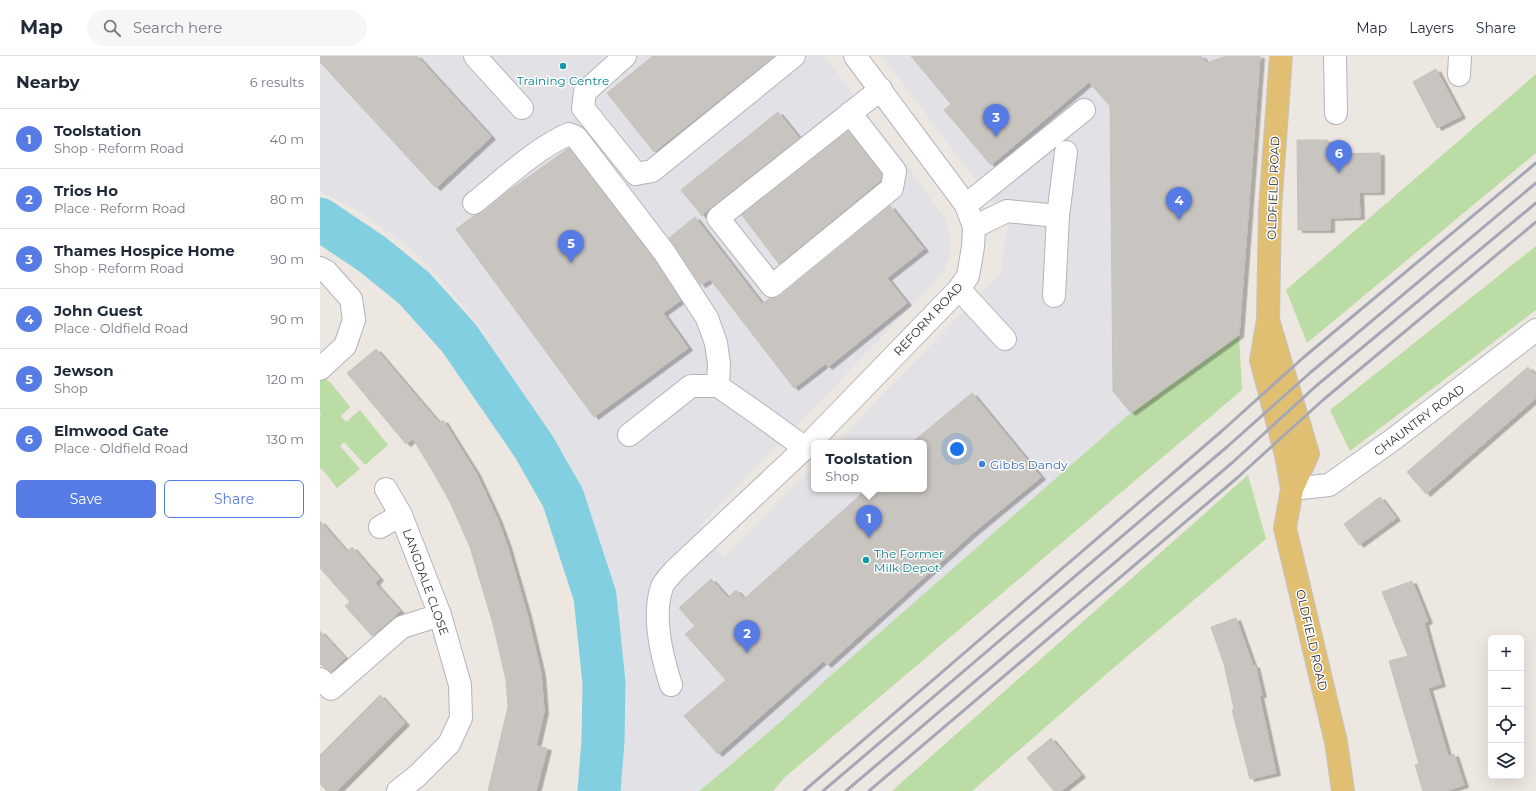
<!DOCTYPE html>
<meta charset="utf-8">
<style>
body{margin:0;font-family:Montserrat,sans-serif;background:#f6f6f7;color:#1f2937}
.controls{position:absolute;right:12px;bottom:12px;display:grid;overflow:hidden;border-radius:6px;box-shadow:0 4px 16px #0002}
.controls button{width:36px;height:36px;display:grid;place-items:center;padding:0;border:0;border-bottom:1px solid #e0e1e3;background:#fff;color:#1f2937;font:20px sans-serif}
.you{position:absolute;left:637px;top:393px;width:14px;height:14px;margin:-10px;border:3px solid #fff;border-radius:50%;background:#1a73e8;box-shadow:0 0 0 6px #1a73e833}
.badge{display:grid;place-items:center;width:26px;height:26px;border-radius:50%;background:#567be5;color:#fff;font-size:13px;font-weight:700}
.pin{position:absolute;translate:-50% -33px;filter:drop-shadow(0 1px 2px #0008)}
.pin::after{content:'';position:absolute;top:21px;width:14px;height:12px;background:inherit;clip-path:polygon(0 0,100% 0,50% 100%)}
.popup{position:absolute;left:491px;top:384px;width:116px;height:52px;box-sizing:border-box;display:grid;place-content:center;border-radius:6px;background:#fff;filter:drop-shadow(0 1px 3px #0005);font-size:13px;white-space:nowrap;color:#747a83}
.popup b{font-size:15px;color:#1f2937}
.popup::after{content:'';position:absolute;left:50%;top:100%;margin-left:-8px;border:8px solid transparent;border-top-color:#fff}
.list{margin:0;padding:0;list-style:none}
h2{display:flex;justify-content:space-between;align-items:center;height:52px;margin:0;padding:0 16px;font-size:17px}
h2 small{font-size:13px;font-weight:400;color:#747a83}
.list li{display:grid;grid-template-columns:26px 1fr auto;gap:12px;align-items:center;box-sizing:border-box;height:60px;padding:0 16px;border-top:1px solid #e0e1e3}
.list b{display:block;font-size:15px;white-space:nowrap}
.list p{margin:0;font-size:13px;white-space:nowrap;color:#747a83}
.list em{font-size:13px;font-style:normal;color:#747a83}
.actions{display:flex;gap:8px;padding:12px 16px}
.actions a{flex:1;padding:9px 0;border:1px solid #567be5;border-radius:6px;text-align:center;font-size:14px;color:#567be5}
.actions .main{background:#567be5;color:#fff}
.icon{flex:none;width:22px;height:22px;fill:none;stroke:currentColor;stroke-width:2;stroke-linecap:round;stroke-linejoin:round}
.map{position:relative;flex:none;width:1216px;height:735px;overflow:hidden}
header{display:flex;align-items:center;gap:24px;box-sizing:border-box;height:56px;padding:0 20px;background:#fff;border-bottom:1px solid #e0e1e3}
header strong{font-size:19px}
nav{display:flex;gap:22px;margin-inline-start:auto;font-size:14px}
.search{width:280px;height:36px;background:#f6f6f7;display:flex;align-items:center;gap:10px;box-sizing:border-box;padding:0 14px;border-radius:22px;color:#747a83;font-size:15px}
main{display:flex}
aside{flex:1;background:#fff}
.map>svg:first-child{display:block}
.industrial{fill:#e2e1e6}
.green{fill:#bbdca5}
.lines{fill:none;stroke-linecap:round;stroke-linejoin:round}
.river{stroke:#82cfe1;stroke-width:43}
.building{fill:#c8c4c0;stroke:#c8c2bb;filter:url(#shadow)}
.minor-casing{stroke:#b2b4bb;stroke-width:24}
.major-casing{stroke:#c4c4c4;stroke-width:24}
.minor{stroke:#fff;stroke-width:22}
.major{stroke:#e1bf72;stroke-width:22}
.rail{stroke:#a4a8b5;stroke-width:3}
.culture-dot{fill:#0f9aa8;stroke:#fff;stroke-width:1.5}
.shop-dot{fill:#3f7fe0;stroke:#fff;stroke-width:1.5}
.labels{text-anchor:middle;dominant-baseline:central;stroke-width:3;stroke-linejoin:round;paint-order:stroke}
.culture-label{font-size:12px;fill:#0d838f;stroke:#fff}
.street-label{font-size:12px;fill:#2d2d2d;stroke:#fff}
.shop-label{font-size:12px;fill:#366cbe;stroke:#fff;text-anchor:start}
</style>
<header>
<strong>Map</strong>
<div class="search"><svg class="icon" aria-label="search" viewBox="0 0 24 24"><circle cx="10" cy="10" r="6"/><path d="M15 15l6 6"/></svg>Search here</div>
<nav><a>Map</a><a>Layers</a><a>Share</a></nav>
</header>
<main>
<aside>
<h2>Nearby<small>6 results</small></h2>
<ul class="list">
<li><span class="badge">1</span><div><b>Toolstation</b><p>Shop · Reform Road</p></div><em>40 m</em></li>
<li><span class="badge">2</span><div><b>Trios Ho</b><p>Place · Reform Road</p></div><em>80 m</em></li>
<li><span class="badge">3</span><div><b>Thames Hospice Home</b><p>Shop · Reform Road</p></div><em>90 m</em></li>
<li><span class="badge">4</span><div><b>John Guest</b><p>Place · Oldfield Road</p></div><em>90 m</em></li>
<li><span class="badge">5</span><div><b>Jewson</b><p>Shop</p></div><em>120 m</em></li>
<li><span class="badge">6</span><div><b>Elmwood Gate</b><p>Place · Oldfield Road</p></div><em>130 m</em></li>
</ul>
<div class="actions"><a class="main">Save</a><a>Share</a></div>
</aside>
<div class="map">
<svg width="1216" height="735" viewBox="0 0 1216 735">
<defs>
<filter id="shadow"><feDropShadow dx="4.5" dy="2.5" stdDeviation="0" flood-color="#0004"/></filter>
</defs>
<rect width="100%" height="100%" fill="#ede7e1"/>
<polygon class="industrial" points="0,0 504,0 589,112 626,164 631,184 630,199 625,213 610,231 379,471 403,502 494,409 494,433 604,433 604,387 516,387 680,218 688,167 562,0 940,0 919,279 509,621 483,646 379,735 293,735 300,705 301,611 294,561 267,462 244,409 158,268 114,215 84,187 38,155 0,136"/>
<g class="green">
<polygon points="1216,18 1216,97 987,287 966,234"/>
<polygon points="1216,190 1216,254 1030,395 1010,354"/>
<path d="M919,279L922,334L465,721L453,735H379C424,698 467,661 509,621L806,361Z"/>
<polygon points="0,319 11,327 30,351 21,360 26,366 40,354 68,389 45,409 24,386 20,390 40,413 17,432 2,413 0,413 0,360 1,359 0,357"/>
<polygon points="928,419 946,483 797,609 652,735 572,735"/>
</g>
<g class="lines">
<polyline class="river" points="0,163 52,198 94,232 139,282 214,391 243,442 275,540 284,627 283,685 279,735"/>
</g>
<g class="building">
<polygon points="0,0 97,0 171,81 116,132 0,6"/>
<polygon points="333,0 454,0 334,96 287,37"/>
<polygon points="591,0 881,0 887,7 906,0 940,0 919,279 811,357 793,335 790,50 769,26 671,109 624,54 631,48"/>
<polygon points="1116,13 1141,60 1117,72 1093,26"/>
<polygon points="458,56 479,82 390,152 382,160 361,134"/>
<polygon points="528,75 562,118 560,125 459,208 422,159"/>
<polygon points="977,84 1008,84 1009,98 1060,97 1060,136 1039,136 1040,161 1010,162 1010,174 978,174"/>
<polygon points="249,92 334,203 361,244 343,257 368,292 274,361 136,173 155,159 162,157 186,137"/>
<polygon points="570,150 604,193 567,222 587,247 508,311 505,308 474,332 390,223 381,229 349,182 375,161 442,248 450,242 454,242 460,240"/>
<polygon points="56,293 119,367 123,364 156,417 177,462 187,489 207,558 221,617 224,655 216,690 227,692 216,735 168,735 188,651 186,624 173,568 150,491 130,446 112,414 93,383 86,388 27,317"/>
<polygon points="1208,311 1216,320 1216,342 1106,438 1087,416"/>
<polygon points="652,337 721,421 654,476 507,609 503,605 398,698 364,660 406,624 365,578 375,570 359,552 391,523 408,542 416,534 424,543 547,433 604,433 604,387 597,387 595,384"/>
<polygon points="1060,441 1076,462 1039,489 1024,468"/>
<polygon points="0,465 27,496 32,491 59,522 55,527 80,555 52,580 25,550 30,546 0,512"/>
<polygon points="1092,525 1108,565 1104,567 1121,628 1108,632 1128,700 1134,698 1144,729 1125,735 1103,735 1095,709 1099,708 1069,605 1088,600 1062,536"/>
<polygon points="916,562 933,610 935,609 942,639 939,639 956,717 930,723 912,654 914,653 904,608 891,571"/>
<polygon points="0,575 25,602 11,616 0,608"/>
<polygon points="60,639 85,667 17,735 7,735 0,728 0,699"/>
<polygon points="731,682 761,719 741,735 734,735 707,702"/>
</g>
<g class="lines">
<g class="minor-casing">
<g id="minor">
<polyline points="155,0 202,52"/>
<polyline points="305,0 265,36 263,52 316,118 332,115 474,0"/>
<polyline points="1015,0 1016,57"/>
<polyline points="1139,19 1140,0"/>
<polyline points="530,57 575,115 572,132 452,230 398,162 561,33"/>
<path d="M154,147C183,124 216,92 249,78L256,81L344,196L387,262L396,287L399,308L398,330"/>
<polyline points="646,149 764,54"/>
<polyline points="654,171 687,155 738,160"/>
<polyline points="0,212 6,215 31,243 34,264 25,290 0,313"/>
<polyline points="639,233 685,283"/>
<polyline points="734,240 738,160 746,96"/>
<polyline points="309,379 371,330 398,330 441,360 485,392"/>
<polyline points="66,433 81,459 120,559 140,629 141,662 129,688 97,720 78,735"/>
<polyline points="972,433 1009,429 1071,385 1216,274"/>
<polyline points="60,471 81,459"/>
<polyline points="0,623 11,633 82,571 120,559"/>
<path d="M351,629C342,601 332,559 342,531C344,525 351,519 355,514L485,392L639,233L648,220L653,191L654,171L646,149L535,0"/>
</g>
</g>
<g class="major-casing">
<g id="major">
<polyline points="961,0 950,154 948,264 941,304 966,399 972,433"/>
<polyline points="948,264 988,398 972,433 965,472 1016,686 1023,735"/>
</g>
</g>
<use href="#minor" class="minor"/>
<use href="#major" class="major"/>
<g class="rail">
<polyline points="484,735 903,374 984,301 1216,107"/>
<polyline points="503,735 908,390 991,316 1216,127"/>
<polyline points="526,735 913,406 996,330 1216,147"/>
<polyline points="549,735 917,422 1003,344 1216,166"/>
</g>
</g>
<g class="culture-dot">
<circle cx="243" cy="10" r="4"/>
<circle cx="546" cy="504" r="4"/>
</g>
<circle class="shop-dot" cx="662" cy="408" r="4"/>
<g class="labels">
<g class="culture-label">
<text x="243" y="24">Training Centre</text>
<text x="554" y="497" text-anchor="start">The Former<tspan x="554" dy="14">Milk Depot</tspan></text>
</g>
<g class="street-label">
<text transform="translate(953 132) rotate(-88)">OLDFIELD ROAD</text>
<text transform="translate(608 263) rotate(-47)">REFORM ROAD</text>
<text transform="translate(1099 364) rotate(-37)">CHAUNTRY ROAD</text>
<text transform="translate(106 526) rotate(70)">LANGDALE CLOSE</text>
<text transform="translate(992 584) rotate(77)">OLDFIELD ROAD</text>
</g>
<g class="shop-label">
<text x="670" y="408">Gibbs Dandy</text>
</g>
</g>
</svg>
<div class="controls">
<button>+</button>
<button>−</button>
<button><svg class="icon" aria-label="locate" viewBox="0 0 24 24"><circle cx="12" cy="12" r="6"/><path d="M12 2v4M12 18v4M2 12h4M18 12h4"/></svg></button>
<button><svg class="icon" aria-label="layers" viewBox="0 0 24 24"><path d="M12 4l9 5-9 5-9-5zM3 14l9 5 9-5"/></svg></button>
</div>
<div class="you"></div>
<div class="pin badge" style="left:549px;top:482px">1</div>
<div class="popup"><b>Toolstation</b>Shop</div>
<div class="pin badge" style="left:427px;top:597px">2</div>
<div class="pin badge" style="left:676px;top:81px">3</div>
<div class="pin badge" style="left:859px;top:164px">4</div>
<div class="pin badge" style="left:251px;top:207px">5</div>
<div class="pin badge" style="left:1019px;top:117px">6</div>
</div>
</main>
